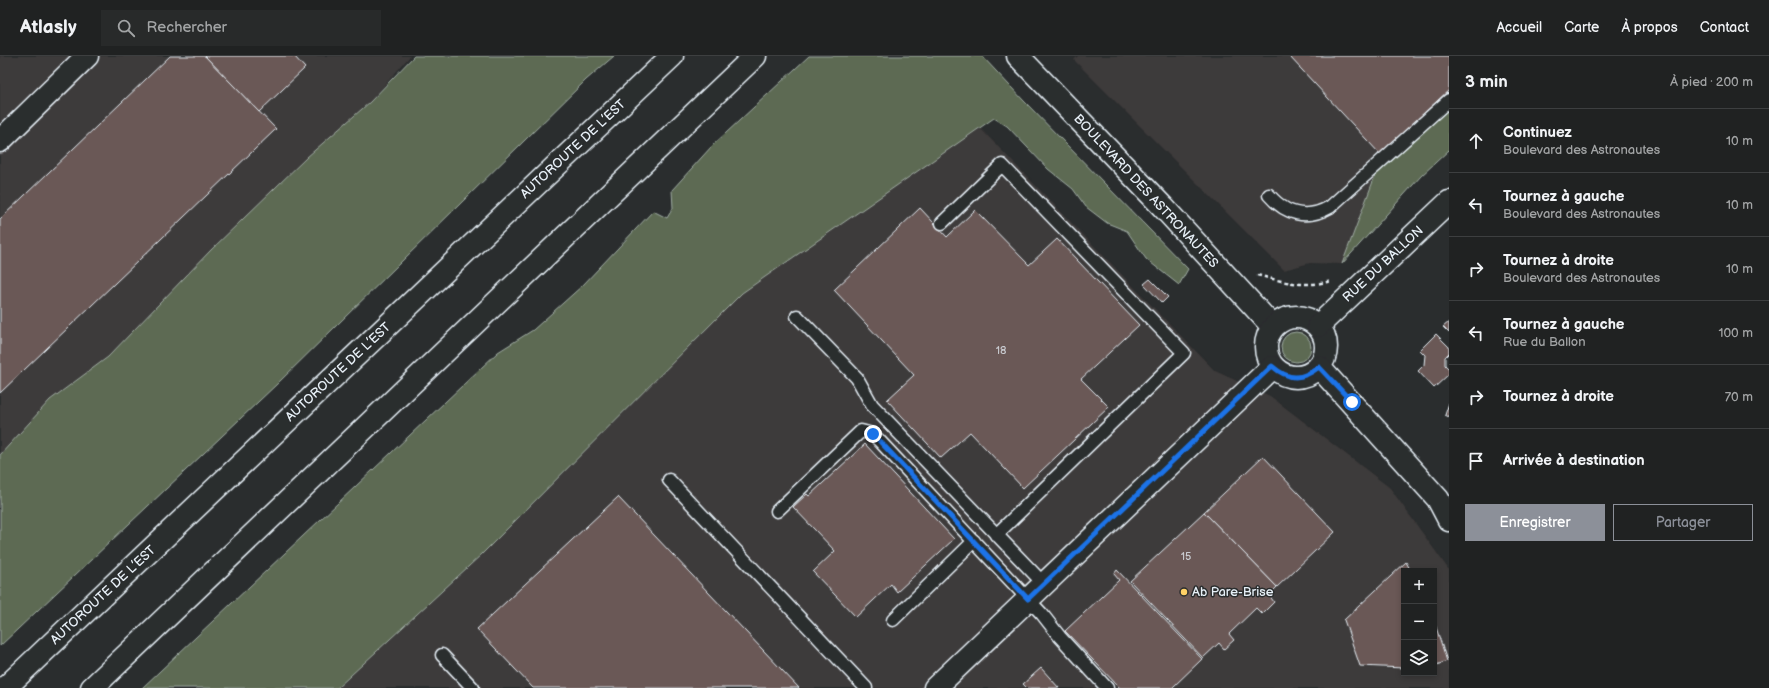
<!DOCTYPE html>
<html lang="fr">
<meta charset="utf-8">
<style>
body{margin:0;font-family:"Balsamiq Sans",sans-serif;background:#282a2a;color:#f1f3f6}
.controls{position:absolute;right:12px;bottom:12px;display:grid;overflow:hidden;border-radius:0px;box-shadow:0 2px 6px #0003}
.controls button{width:36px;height:36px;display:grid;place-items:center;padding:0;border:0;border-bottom:1px solid #3d3f40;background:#202222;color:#f1f3f6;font:20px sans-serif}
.stop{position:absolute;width:12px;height:12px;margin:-9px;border:3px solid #1a73e8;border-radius:50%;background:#fff}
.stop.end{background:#1a73e8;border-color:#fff;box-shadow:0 1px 4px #0008}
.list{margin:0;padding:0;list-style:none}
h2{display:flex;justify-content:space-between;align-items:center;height:52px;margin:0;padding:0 16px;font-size:17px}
h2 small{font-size:13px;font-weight:400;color:#a2a4a5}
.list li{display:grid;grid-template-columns:26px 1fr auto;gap:12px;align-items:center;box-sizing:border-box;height:64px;padding:0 16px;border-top:1px solid #3d3f40}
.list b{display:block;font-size:15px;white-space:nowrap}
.list p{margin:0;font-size:13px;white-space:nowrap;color:#a2a4a5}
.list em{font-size:13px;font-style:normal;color:#a2a4a5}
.actions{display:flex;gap:8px;padding:12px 16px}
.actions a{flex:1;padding:9px 0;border:1px solid #8c9099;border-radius:0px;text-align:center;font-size:14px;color:#8c9099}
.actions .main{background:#8c9099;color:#fff}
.icon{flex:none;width:22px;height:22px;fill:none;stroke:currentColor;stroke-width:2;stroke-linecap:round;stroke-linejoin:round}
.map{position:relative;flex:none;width:1449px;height:632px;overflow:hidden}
header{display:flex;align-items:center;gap:24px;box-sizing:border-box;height:56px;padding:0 20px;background:#202222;border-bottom:1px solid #3d3f40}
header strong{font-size:19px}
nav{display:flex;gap:22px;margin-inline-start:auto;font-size:14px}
.search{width:280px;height:36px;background:#282a2a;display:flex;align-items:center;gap:10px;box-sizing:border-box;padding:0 14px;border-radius:0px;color:#a2a4a5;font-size:15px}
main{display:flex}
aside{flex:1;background:#202222}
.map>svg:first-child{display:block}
.built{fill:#3e3a3a;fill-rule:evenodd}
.green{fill:#5d6b53;stroke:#a2aea6}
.building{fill:#6b5956;stroke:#e8f1f8}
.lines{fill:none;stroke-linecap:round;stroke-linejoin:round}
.service-casing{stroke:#e8f1f8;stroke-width:15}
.minor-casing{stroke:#e8f1f8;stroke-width:25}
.motorway-casing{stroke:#e8f1f8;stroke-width:25}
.path{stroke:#e8f1f8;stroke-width:2.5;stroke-dasharray:4 3;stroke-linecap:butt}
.service{stroke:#2a2d2e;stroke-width:12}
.minor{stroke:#2a2d2e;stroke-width:22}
.motorway{stroke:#2a2d2e;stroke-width:22}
.route{stroke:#1a73e8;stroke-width:5}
.poi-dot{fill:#ffd166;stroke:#2a2d2e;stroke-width:1.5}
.labels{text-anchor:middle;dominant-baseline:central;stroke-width:3;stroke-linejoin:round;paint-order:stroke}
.number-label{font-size:11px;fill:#c9cbd0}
.street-label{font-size:13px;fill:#e8f1f8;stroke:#2a2d2e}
.poi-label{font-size:13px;fill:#e8f1f8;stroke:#2a2d2e;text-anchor:start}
</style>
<header>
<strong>Atlasly</strong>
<div class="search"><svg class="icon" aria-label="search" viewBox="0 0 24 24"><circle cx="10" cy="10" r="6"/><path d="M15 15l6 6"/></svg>Rechercher</div>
<nav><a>Accueil</a><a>Carte</a><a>À propos</a><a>Contact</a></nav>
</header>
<main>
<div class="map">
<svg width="1449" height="632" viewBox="0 0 1449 632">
<rect width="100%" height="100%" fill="#2a2d2e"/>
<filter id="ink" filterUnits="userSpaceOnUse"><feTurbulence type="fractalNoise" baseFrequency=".025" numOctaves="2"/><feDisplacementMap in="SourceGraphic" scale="8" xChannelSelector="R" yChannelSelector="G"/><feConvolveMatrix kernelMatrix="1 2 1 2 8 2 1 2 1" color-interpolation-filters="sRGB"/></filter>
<g filter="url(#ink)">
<g class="built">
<polygon points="0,0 410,0 370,46 307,101 211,194 108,301 50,344 0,399"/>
<polygon points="1078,0 1449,0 1449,94 1421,120 1342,208 1310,207 1284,214 1074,4"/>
<path d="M979,71L1215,315L1270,340L1390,432L1449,514V632H337L482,498L742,237ZM1404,515H1434V617H1404Z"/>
</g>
<g class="green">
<polygon points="414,0 614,0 586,24 277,328 0,590 0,399 50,344 108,301 211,194 307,101 370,46"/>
<polygon points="809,0 982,0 1024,45 1188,213 1179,229 1146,203 1127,175 1107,167 1086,151 1073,133 1048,113 1007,70 994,62 742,237 482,498 337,632 142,632 498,296 533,274 583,229 653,155 667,162 673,152 672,134 712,90"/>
<polygon points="1449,53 1449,94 1421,120 1342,208 1375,120"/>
<circle cx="1296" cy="291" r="15"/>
</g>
<g class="building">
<polygon points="170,0 205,0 276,73 0,337 0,163"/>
<polygon points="205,0 294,0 305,12 259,56"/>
<polygon points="1289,0 1449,0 1449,34 1380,98"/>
<polygon points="920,152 947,181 975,154 1029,209 1057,183 1139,269 1081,323 1109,351 1023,432 970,376 941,402 887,344 914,319 834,234"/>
<polygon points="1150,223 1168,241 1162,247 1144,228"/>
<polygon points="1449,266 1449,277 1443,271"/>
<polygon points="1436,278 1449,291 1449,297 1445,301 1445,309 1449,313 1449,318 1434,332 1418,315 1424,309 1425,299 1420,294"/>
<polygon points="1449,347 1449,361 1445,359"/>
<polygon points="865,388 954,483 897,536 891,528 856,561 813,516 835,495 793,451 807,438 809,440"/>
<polygon points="1263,400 1335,476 1277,531 1204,456"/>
<polygon points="618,441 799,632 533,632 477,573"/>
<polygon points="1204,456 1277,531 1269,539 1274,546 1262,558 1256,552 1229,578 1234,584 1224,593 1219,587 1203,602 1130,525"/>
<polygon points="1406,506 1411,515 1404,515 1404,612 1360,610 1344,564"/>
<polygon points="1117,514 1202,603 1172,632 1120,632 1065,575 1119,524 1114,518"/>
<polygon points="1434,565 1447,605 1434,610"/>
<polygon points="1041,612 1059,632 1027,632 1023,628"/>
</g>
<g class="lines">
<g class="service-casing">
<g id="service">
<path d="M1269,139C1286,159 1307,164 1330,151L1449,44"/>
<polyline points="942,167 1002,109 1184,297 996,479"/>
<polyline points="797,260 857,322 872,349 1044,528"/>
<polyline points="669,424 866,632"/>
<polyline points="777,455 861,375 873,378 1042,558 1060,581 1107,632"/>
<polyline points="893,564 974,485"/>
<polyline points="442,599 473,632"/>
</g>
</g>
<g class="minor-casing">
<g id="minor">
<polyline points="1018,0 1163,151 1273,271"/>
<polyline points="0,85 87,0"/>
<circle cx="1296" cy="291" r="30"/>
<polyline points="1318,270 1449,146"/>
<polyline points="1319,311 1438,443 1449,464"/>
<polyline points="935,632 1272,311"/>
</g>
</g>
<g class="motorway-casing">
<g id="motorway">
<polyline points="5,632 672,0"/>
<polyline points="92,632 755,0"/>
</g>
</g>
<path class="path" d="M1257,219C1285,226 1303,232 1332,225"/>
<use href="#service" class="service"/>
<use href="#minor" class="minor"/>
<use href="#motorway" class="motorway"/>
</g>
</g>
<g class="lines" filter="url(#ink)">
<path class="route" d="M873,378L1028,543L1272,310C1289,325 1302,324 1319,311L1352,346"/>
</g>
<circle class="poi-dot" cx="1184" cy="536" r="4"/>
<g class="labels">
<g class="number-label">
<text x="1001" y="294">18</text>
<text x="1186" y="500">15</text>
</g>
<g class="street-label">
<text transform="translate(573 93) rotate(-43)">AUTOROUTE DE L’EST</text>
<text transform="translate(1146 135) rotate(47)">BOULEVARD DES ASTRONAUTES</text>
<text transform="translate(1383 208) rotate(-43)">RUE DU BALLON</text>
<text transform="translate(338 316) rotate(-43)">AUTOROUTE DE L’EST</text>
<text transform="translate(103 539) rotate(-43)">AUTOROUTE DE L’EST</text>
</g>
<g class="poi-label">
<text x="1192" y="536">Ab Pare-Brise</text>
</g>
</g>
</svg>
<div class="controls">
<button>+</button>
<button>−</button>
<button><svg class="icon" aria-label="layers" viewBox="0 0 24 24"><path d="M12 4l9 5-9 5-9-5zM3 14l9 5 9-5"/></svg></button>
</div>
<div class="stop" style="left:1352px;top:346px"></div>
<div class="stop end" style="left:873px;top:378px"></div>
</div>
<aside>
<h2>3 min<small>À pied · 200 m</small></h2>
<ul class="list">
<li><svg class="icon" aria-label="ahead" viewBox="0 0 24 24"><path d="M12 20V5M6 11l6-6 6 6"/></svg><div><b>Continuez</b><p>Boulevard des Astronautes</p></div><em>10 m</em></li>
<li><svg class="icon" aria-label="left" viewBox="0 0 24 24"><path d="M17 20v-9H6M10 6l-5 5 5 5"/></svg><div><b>Tournez à gauche</b><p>Boulevard des Astronautes</p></div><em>10 m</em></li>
<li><svg class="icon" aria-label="right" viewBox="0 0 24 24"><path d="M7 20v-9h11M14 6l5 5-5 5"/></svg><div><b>Tournez à droite</b><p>Boulevard des Astronautes</p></div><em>10 m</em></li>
<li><svg class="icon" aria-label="left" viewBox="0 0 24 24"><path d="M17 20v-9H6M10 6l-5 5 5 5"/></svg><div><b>Tournez à gauche</b><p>Rue du Ballon</p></div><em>100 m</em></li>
<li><svg class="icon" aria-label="right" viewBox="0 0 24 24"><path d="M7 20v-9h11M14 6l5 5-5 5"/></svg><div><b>Tournez à droite</b></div><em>70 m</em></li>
<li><svg class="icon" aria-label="arrive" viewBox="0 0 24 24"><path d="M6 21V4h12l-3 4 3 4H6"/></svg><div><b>Arrivée à destination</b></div></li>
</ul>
<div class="actions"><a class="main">Enregistrer</a><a>Partager</a></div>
</aside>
</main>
